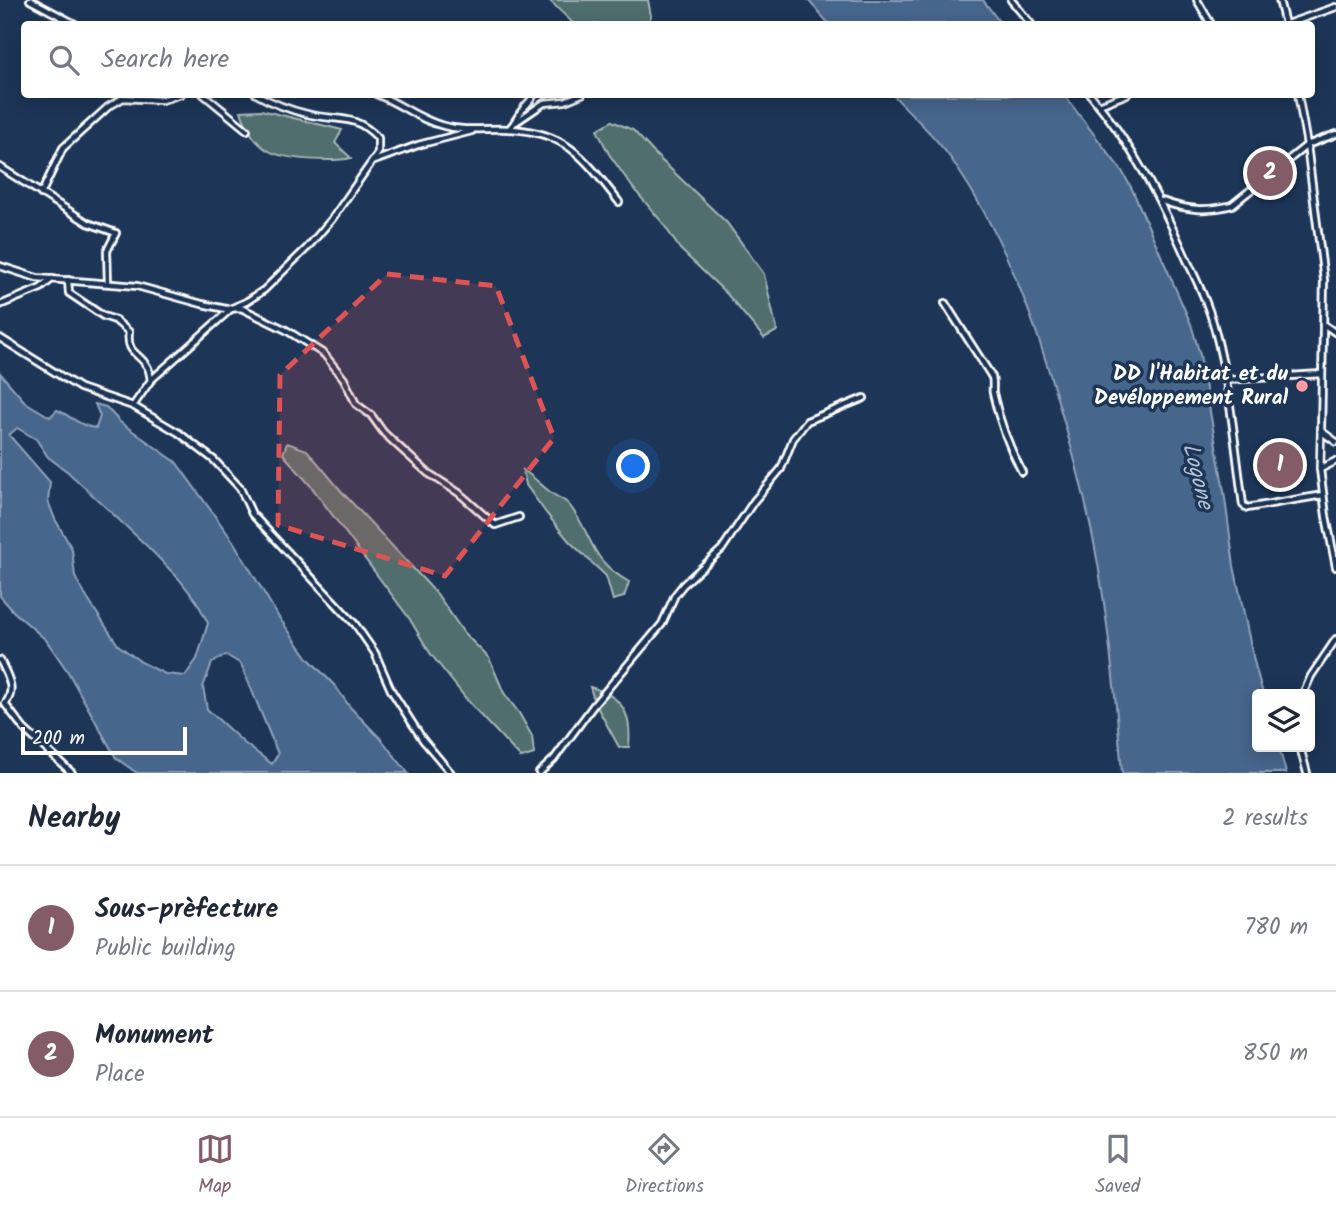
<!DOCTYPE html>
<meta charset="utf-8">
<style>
body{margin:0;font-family:Kalam,sans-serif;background:#f2f2f3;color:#1f2937}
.controls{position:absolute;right:21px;bottom:21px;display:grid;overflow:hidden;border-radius:7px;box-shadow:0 4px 18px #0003}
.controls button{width:63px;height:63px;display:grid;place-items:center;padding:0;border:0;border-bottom:2px solid #e0e1e3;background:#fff;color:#1f2937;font:35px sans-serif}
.scale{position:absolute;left:21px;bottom:18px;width:166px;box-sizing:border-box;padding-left:7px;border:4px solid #fff;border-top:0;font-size:19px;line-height:24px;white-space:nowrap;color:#fff;-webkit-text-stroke:5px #1d3557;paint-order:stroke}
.you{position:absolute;left:634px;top:467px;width:24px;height:24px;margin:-18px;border:5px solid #fff;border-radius:50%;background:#1a73e8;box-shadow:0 0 0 10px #1a73e833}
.badge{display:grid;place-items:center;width:46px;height:46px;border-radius:50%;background:#845c67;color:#fff;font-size:23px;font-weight:700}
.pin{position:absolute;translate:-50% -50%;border:4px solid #fff;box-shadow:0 2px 7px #0006}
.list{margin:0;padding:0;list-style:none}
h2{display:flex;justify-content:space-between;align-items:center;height:91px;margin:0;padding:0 28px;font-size:30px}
h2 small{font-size:23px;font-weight:400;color:#747a83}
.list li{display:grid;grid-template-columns:46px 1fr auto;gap:21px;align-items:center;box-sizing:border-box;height:126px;padding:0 28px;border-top:2px solid #e0e1e3}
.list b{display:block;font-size:26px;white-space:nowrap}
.list p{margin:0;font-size:23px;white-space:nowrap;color:#747a83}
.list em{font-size:23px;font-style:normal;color:#747a83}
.icon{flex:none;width:38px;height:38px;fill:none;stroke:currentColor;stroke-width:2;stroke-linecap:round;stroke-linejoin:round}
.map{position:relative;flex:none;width:1336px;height:773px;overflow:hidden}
.search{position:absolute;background:#fff;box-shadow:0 4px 18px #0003;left:21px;right:21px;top:21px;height:77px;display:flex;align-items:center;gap:18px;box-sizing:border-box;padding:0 24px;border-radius:7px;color:#747a83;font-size:26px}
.sheet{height:343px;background:#fff}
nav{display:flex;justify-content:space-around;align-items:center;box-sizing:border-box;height:98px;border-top:2px solid #e0e1e3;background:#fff;font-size:19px;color:#747a83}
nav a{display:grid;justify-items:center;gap:4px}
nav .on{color:#845c67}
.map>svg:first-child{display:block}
.green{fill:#506e6d;stroke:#a8b6b6;stroke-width:2}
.water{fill:#46668c;stroke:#90a3ba;stroke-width:2;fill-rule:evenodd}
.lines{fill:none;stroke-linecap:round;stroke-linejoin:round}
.minor-casing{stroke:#fff;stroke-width:10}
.tertiary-casing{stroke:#fff;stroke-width:10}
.minor{stroke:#1d3557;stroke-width:4.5}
.tertiary{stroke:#1d3557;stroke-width:5}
.marked{fill:#de5353;fill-opacity:0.2;stroke:#de5353;stroke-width:5;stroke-dasharray:14 9;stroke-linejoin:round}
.poi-dot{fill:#ff9aa2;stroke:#1d3557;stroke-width:2.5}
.labels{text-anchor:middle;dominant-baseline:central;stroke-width:7;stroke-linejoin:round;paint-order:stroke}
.poi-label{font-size:21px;font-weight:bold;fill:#fff;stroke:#1d3557;text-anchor:end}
.water-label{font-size:23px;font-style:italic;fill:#b5c2d1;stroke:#1d3557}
</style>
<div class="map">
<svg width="1336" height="773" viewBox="0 0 1336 773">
<rect width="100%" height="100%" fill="#1d3557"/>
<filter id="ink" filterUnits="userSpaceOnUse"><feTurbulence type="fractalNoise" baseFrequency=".0143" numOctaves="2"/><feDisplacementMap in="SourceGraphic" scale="14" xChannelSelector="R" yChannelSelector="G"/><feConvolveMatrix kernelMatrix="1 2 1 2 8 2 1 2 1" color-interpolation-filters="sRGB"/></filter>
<g filter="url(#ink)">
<g class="green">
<polygon points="549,0 648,0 651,16 648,24 574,24"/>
<path d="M261,110L342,130L335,143L351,158C334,162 284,160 269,151C254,143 246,127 241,111Z"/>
<polygon points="612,121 633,130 656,155 727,223 764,274 777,331 764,338 727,294 680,249 662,222 633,188 609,154 597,130"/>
<polygon points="287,443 307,450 342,492 437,594 464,633 489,658 504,693 519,713 532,736 534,754 521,758 468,701 430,653 409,618 310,485 283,454"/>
<path d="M523,470C534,477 542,486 553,494C558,498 566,500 570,506C595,538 588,559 629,582L624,597L613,600L606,576L569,541L546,513L526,485Z"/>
<path d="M590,687C623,696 632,714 629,747H619L595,703Z"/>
</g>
<g class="water">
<polygon points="808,0 983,0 1001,24 829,24"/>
<path d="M893,95H1064L1122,171L1132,189L1191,324L1200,355L1224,491L1234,566L1254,661L1263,694H1257V747H1279L1286,773H1122C1117,711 1111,650 1102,589C1091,514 1070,440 1048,368C1026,296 998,228 956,166C939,140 914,117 893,95Z"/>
<path d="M0,373L25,402L50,417L57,410C71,416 81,427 96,428L100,416L95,404L106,407L120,422L176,462L233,541L278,616L308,658L335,686L350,707L381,739L408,773H137L116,758L68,672L46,640L14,612L0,596ZM17,428L36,439L48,457L68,472L148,547L179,579L197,602L208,623L197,659L185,676L165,674L141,662L118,645L87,598L75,577L72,549L55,519L48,501L50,482L9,435ZM226,655L241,664L278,754L272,764L244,743L207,709L203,687L212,663Z"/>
</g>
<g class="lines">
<g class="minor-casing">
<g id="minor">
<polyline points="30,0 75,24"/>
<polyline points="1011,0 1031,24"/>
<polyline points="1197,0 1211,24"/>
<polyline points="1279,0 1285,24"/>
<polyline points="1287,24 1336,7"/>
<polyline points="203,94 247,130"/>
<path d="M376,94C400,103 419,120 444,126C465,132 487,128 508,129C567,131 586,160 619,202"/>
<path d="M1090,94C1132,144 1161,201 1187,260C1198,283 1209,306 1215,330C1230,387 1235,446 1243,505L1247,508L1323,495"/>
<polyline points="1298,94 1307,145 1324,280 1321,431"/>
<polyline points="1099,105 1127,94"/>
<polyline points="516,122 544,103 565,101 582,94"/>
<path d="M509,129C516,122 517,116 523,109C527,103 531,102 534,94"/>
<polyline points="374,161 418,145 472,131"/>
<polyline points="0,167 88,223 116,233 107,251 108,283"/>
<polyline points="41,194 63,148 108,107 123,98 162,100 181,94"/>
<path d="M1162,201C1186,210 1207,212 1232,205L1307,145L1336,134"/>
<polyline points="0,266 37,278 137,286 202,304 226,309 241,308 286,330 324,354 344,379 356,404 371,415 384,433 398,446 428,473 459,493 495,525 519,517"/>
<path d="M68,280L69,293L103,316L115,320L129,332C126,355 140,352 148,368C150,372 150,376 151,380L133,406L179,433L214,460L240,488L252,514L355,624L375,653L391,690L423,740L451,773"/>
<path d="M945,303L992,377C994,383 992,388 993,393C999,421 1009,447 1022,472"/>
<polyline points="0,305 41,288 52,279"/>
<polyline points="1323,324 1336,333"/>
<polyline points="0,338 80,388 133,406"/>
<path d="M151,380L232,308L246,302L264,290L307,248L332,219L378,153V138C353,112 338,122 307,114C290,110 272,103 256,94"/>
<polyline points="1226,380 1321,374"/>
<polyline points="1320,469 1326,516 1336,567"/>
<path d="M0,660C7,675 17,689 5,704L24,729L72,773"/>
<polyline points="1303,694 1311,676 1336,639"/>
<polyline points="1300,747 1307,773"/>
<polyline points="539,773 554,759 593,706 662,624 675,595 683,585 722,549 754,501 781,469 793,439 807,421 864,398"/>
</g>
</g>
<g class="tertiary-casing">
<g id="tertiary">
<polyline points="1321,431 1320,469 1336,461"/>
<polyline points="1321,431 1336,442"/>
</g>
</g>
<use href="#minor" class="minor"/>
<use href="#tertiary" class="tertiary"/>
</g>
</g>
<path class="marked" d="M387,274L496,286L554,438L445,576L278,525L280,375Z"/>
<circle class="poi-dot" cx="1302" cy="386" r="7"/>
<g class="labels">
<g class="poi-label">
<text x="1288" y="374">DD l'Habitat et du<tspan x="1288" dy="24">Devéloppement Rural</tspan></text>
</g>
<g class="water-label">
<text transform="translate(1197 476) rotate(76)">Logone</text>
</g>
</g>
</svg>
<div class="controls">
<button><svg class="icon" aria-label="layers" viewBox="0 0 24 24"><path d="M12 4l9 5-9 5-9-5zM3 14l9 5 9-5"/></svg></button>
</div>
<div class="scale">200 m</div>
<div class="you"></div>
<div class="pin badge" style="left:1280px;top:465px">1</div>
<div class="pin badge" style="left:1270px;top:173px">2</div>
<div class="search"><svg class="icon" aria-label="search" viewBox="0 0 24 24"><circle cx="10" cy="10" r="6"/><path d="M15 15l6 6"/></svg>Search here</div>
</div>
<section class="sheet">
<h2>Nearby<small>2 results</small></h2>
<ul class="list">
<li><span class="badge">1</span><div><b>Sous-prèfecture</b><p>Public building</p></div><em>780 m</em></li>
<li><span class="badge">2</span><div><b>Monument</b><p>Place</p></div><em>850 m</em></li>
</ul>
</section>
<nav>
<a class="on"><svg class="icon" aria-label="map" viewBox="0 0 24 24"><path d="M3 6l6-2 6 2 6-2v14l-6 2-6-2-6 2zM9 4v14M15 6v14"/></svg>Map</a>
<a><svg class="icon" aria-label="directions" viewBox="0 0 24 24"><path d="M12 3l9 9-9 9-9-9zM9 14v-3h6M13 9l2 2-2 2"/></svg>Directions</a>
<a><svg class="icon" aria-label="saved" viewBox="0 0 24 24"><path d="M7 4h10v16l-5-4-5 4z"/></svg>Saved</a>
</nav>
